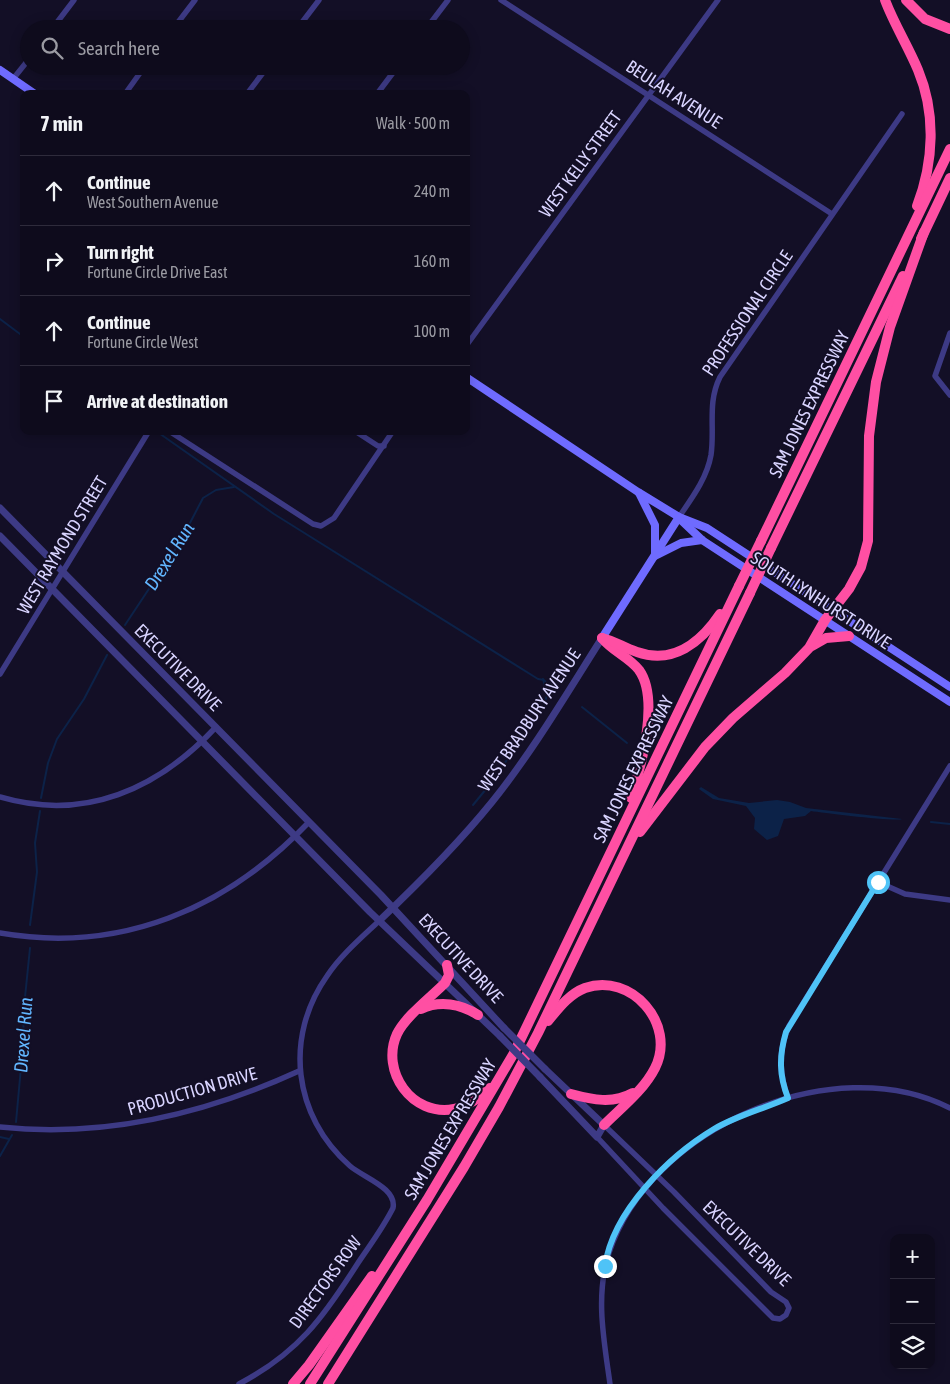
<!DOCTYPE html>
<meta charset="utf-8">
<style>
body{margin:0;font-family:"Asap Condensed",sans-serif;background:#1c1929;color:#f1f3f6}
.controls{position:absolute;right:15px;bottom:15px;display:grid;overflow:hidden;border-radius:10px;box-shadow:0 2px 12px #0003}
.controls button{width:45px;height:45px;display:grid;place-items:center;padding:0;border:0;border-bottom:1px solid #2e2b3b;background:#0e0b1c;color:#f1f3f6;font:25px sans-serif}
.stop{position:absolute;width:15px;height:15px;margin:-11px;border:4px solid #4fc3f7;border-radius:50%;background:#fff}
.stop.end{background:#4fc3f7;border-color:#fff;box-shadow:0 1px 5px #0008}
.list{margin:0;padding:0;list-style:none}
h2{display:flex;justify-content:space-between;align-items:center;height:65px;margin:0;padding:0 20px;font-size:21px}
h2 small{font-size:16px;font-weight:400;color:#9b9ba3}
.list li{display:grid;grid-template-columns:32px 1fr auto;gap:15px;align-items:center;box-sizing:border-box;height:70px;padding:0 20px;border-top:1px solid #2e2b3b}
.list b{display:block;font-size:19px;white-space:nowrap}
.list p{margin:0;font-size:16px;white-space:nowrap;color:#9b9ba3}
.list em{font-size:16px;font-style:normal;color:#9b9ba3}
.icon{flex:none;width:28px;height:28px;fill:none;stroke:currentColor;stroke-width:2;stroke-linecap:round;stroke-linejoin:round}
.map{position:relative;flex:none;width:950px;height:1384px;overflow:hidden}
.search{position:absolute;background:#0e0b1c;box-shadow:0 2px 12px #0003;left:20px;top:20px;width:450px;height:55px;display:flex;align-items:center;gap:12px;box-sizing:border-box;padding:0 18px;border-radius:28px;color:#9b9ba3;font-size:19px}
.panel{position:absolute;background:#0e0b1c;box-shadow:0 2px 12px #0003;left:20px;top:90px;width:450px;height:345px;border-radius:10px}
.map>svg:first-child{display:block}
.water{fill:#0c2248}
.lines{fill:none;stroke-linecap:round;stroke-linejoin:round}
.stream{stroke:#0c2248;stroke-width:2}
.minor{stroke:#3d3a85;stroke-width:5.5}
.tertiary{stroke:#3d3a85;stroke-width:7}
.secondary{stroke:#6f6bff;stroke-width:8}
.motorway{stroke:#ff4fa3;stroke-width:10}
.tertiary-bridge{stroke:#3d3a85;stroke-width:7}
.motorway-bridge{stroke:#ff4fa3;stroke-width:10}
.route{stroke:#4fc3f7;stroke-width:6}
.labels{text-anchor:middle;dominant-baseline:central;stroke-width:4;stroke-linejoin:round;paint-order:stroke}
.street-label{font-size:18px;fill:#d9d4ff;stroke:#130f26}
.water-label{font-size:19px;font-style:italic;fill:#62b6ff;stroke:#130f26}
</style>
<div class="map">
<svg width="950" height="1384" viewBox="0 0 950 1384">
<rect width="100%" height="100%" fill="#130f26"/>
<path class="water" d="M701,787L719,798L749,803L777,800L790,802L806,808L902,819C897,822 824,813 811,811L805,816L784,819L778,836L767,840L754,829L755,818L746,806L713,799L699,789Z"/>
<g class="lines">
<g class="stream">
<polyline points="0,319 24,337"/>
<polyline points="156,431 274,514 538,679 544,680 548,685"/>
<polyline points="125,625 180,542 203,498 216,490 234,487"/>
<polyline points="582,707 627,743"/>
<polyline points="500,770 544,706 547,695 543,679"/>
<polyline points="41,798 48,763 57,739 84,699 107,655"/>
<polyline points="473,805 491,783"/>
<polyline points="931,822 950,824"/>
<polyline points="30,925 37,872 35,843 40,811"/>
<polyline points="16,1122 21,1067 19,1047 24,1038 23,1017 30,948"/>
<polyline points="0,1137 9,1139"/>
<polyline points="0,1156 12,1135"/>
</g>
<g class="minor">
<polyline points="501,0 832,214"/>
<polyline points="52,29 74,0"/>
<polyline points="173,29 195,0"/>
<polyline points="297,29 319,0"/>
<polyline points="426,29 448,0"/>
<polyline points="13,79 29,59"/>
<polyline points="125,94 145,66"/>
<polyline points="247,94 268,66"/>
<polyline points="377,94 398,66"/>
<polyline points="950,333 935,376 950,395"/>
<polyline points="466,346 718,0"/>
<polyline points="169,431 313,524 321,526 334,518 393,431"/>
<polyline points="355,431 378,446 384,446"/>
<path d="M679,517C692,498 707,478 711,455C715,428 707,403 720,377L902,114"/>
<polyline points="0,674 149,431"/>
<path d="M0,797C85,822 158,789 216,727"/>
<polyline points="878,882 905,894 950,900"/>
<path d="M0,933C121,954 226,909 309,822"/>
<path d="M788,1098C779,1073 778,1051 789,1026L950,766"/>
<path d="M0,1127C104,1138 205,1114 299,1071"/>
<polyline points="597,1137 663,1208 773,1318 780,1319 786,1315 789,1308 786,1302 771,1292 674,1192 604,1125"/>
<path d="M239,1384C298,1353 323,1318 358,1263C370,1245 383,1228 393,1208C397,1188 364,1178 350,1166C293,1116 284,1037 327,976C341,955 361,938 379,921"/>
<path d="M610,1384C604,1340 595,1296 609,1253C649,1128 833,1048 950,1108"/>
</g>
<g class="tertiary">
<polyline points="0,508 381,895 504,1028"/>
<polyline points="0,536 370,912 500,1036"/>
<path d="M379,921C419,883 458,844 492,802C533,751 567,693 602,638"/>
<polyline points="540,1077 597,1137 604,1125 545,1069"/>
</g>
<g class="secondary">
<polyline points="0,70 35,94"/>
<polyline points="466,377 638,492 679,517 707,528 950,687"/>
<polyline points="639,493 655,525 655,556 681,543 702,540"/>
<polyline points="682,521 702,540 950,702"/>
<polyline points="602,638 679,517"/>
</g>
<g class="motorway">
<path d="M885,0C894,24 908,46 918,70C936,113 934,162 917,206"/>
<polyline points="906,0 925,19 950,29"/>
<polyline points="921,239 950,178"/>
<polyline points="761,541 950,149"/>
<polyline points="771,548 903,276"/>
<path d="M602,638C612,651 629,657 639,670C660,699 641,767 631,798"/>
<path d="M602,638C615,641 624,648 637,652C673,665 701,642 720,614"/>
<polyline points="812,646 826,638 849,636"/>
<polyline points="640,832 705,747 733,718 785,673 809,648 825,620 849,589 861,567 868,541 869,436 876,382 890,327 924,232"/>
<path d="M447,965L449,975L445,983C431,997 405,1017 397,1034C380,1071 412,1117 454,1109C469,1106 479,1098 490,1088"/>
<path d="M421,1009C440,1000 461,1004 478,1015"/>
<path d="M548,1021C558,1009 569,994 585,988C631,972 677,1024 655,1068C644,1090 621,1108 604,1125"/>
<path d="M571,1094C593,1100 613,1104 633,1093"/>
<polyline points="293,1384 309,1365 372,1276"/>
<polyline points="310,1384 427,1200 514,1053 739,586"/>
<polyline points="328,1384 464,1167 499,1107 538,1033 750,593"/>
</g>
<g class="tertiary-bridge">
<polyline points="504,1028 545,1069"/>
<polyline points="500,1036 540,1077"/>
</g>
<g class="motorway-bridge">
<polyline points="739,586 761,541"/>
<polyline points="750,593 771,548"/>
</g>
</g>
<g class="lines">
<path class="route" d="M605,1266C613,1211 669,1156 714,1129C738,1115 763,1109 788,1098C779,1075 779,1056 786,1032L878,882"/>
</g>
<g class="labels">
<g class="street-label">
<text transform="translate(674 94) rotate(33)">BEULAH AVENUE</text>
<text transform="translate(580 164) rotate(-54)">WEST KELLY STREET</text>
<text transform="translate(747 313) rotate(-56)">PROFESSIONAL CIRCLE</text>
<text transform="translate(809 404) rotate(-64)">SAM JONES EXPRESSWAY</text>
<text transform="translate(62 545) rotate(-59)">WEST RAYMOND STREET</text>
<text transform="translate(821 600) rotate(33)">SOUTH LYNHURST DRIVE</text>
<text transform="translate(178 667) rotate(45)">EXECUTIVE DRIVE</text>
<text transform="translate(529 720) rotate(-56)">WEST BRADBURY AVENUE</text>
<text transform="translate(633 769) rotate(-64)">SAM JONES EXPRESSWAY</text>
<text transform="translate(461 958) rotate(47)">EXECUTIVE DRIVE</text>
<text transform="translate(192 1091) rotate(-16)">PRODUCTION DRIVE</text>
<text transform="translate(450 1129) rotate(-59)">SAM JONES EXPRESSWAY</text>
<text transform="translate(747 1243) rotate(44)">EXECUTIVE DRIVE</text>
<text transform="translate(325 1282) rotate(-54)">DIRECTORS ROW</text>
</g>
<g class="water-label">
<text transform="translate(169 556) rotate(-58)">Drexel Run</text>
<text transform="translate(23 1035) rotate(-86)">Drexel Run</text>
</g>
</g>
</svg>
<div class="controls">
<button>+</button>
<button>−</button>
<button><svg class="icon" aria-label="layers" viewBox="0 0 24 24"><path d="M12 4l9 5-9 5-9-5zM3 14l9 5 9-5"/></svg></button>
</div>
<div class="stop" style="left:878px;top:882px"></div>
<div class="stop end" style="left:605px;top:1266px"></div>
<div class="search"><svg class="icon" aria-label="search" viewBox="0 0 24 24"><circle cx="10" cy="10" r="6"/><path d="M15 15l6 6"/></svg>Search here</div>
<section class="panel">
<h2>7 min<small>Walk · 500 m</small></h2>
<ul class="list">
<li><svg class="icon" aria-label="ahead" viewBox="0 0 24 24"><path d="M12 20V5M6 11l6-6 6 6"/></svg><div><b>Continue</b><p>West Southern Avenue</p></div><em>240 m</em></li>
<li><svg class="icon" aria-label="right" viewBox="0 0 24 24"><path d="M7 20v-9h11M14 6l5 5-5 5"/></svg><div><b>Turn right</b><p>Fortune Circle Drive East</p></div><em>160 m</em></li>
<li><svg class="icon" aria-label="ahead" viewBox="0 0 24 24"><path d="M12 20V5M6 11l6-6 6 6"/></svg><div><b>Continue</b><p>Fortune Circle West</p></div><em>100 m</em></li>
<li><svg class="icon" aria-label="arrive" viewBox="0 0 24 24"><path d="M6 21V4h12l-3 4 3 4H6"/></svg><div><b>Arrive at destination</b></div></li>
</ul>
</section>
</div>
